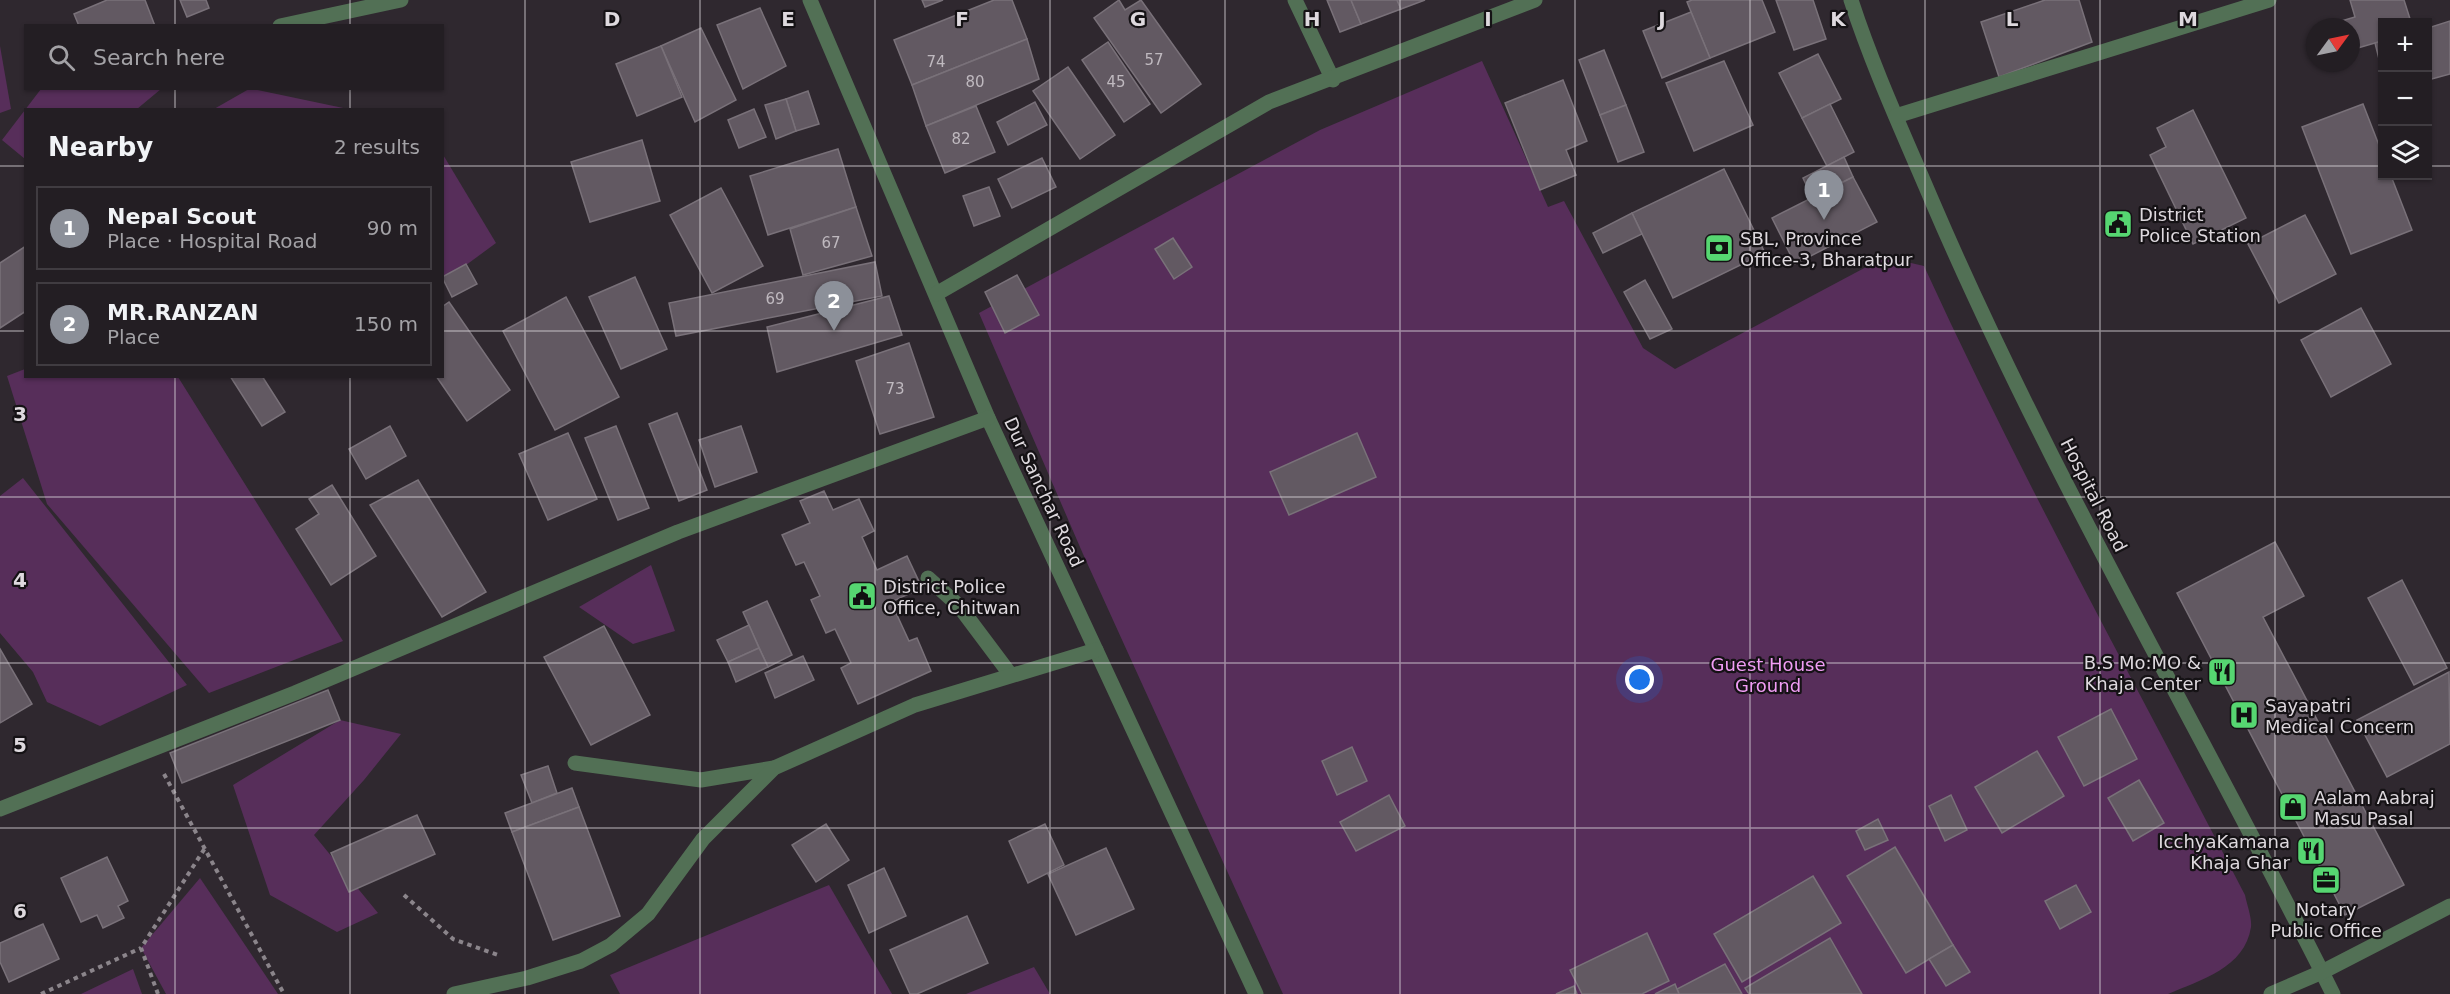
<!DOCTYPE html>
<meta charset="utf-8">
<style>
body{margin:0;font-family:"DejaVu Sans",sans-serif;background:#2f2b30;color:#f1f3f6}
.controls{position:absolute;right:18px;top:18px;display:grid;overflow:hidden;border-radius:0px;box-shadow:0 2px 4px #0004}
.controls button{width:54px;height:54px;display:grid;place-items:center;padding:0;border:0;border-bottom:2px solid #403c41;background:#231e23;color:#f1f3f6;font:30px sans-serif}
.compass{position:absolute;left:2306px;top:18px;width:54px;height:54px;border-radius:50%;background:#231e23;box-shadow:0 2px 4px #0004;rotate:57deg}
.you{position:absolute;left:1640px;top:680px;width:21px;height:21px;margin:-15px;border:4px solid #fff;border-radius:50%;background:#1a73e8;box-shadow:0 0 0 9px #1a73e833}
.badge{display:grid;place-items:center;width:39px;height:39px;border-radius:50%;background:#8c9099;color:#fff;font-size:20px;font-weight:700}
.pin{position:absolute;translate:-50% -50px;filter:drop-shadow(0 2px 3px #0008)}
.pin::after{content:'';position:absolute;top:32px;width:21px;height:18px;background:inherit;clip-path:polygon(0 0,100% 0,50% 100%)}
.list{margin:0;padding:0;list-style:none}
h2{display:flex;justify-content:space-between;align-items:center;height:78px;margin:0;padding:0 24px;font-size:26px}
h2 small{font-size:20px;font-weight:400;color:#a3a2a6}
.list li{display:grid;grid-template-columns:39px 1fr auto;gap:18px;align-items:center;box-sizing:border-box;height:84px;margin:0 12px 12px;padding:0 12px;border:2px solid #403c41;border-radius:0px}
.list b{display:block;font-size:22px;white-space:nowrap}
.list p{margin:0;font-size:20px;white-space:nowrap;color:#a3a2a6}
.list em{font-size:20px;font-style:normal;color:#a3a2a6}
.icon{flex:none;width:33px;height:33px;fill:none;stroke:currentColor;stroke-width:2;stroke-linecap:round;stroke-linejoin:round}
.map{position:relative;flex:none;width:2450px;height:994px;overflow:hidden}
.search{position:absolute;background:#231e23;box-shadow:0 2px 4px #0004;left:24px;top:24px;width:420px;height:66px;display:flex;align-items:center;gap:15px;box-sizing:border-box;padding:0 21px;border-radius:0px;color:#a3a2a6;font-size:22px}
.panel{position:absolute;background:#231e23;box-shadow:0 2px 4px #0004;left:24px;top:108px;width:420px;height:270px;border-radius:0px}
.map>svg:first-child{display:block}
.green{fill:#572e5a}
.building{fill:#625962;stroke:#797179;stroke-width:1.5}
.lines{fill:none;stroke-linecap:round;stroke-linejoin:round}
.path{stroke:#8b858b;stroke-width:4;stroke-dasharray:4.5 4.5;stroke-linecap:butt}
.minor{stroke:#527055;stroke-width:15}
.grid{fill:none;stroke:#ded9de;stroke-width:1.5;stroke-opacity:0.55}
.labels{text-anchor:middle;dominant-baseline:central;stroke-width:4.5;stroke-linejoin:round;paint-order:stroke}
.number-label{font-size:15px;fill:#bfb9bf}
.poi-label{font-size:18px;fill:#ded9de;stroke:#151215;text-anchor:start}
.street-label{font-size:18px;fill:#ded9de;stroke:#151215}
.park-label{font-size:18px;fill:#f19df5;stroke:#151215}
.grid-label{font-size:20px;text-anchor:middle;font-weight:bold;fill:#ded9de;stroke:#151215;stroke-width:4.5;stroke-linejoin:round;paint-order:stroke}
</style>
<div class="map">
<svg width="2450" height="994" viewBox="0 0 2450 994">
<rect width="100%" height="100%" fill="#2f282f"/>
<g class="green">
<polygon points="0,46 11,109 0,113"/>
<path d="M1482,61L1548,207L1564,201L1643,348L1675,369L1885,257L1924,266C2022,480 2137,686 2245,895C2247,905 2252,918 2251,927C2245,968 2200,980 2168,994H1283L1083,554L979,313L1320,130Z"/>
<polygon points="41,89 41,88 161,89 137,109 26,110 25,159 2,140"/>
<polygon points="249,89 253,89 348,109 214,109"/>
<polygon points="442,153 496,243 443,282 442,282"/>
<polygon points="25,369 26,376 178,377 343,641 209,693 47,504 7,376"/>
<polygon points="23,478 187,685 100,726 47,702 33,672 0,633 0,496"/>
<polygon points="651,565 675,631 633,644 579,607"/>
<polygon points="340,720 401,734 364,780 314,835 378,913 337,932 270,895 233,785"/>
<polygon points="200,878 278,994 166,994 141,948"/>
<polygon points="829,885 892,994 620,994 610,975"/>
<polygon points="1034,967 1050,994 966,994"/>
<polygon points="133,969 142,994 80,994 81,994"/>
</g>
<g class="building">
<polygon points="107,0 145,0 155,26 79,26 74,14"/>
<polygon points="180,0 206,0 209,8 187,17"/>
<polygon points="922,0 943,0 925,7"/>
<polygon points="994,0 1012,0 1027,39 912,85 894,40"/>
<polygon points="1119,0 1125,10 1141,0 1201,84 1161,113 1094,18"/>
<polygon points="1327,0 1351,0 1361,24 1340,32"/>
<polygon points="1351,0 1397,0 1401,9 1361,24"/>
<polygon points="1397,0 1425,0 1401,9"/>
<polygon points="1692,0 1762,0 1775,32 1710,58 1687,2"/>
<polygon points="1776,0 1813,0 1826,39 1794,50"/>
<polygon points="2045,0 2079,0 2092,42 1999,77 1981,22"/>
<polygon points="2350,0 2404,0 2411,22 2382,22 2382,41 2351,50 2351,27 2332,27 2331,24 2355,17"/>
<polygon points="760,8 786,66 743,89 717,25"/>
<polygon points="1691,12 1710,58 1662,78 1643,31"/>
<polygon points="2450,21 2450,74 2428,80 2428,28"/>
<polygon points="701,28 736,100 695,122 661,46"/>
<polygon points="1027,39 1039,79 926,126 912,85"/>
<polygon points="2382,41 2382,71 2375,43"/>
<polygon points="1108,42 1150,104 1124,122 1082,60"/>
<polygon points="661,46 682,97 637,116 616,64"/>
<polygon points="1604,50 1626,105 1600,115 1579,60"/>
<polygon points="1818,54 1841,99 1802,118 1779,73"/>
<polygon points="1724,61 1753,125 1694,151 1666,83"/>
<polygon points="1068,67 1115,135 1080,159 1033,91"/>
<polygon points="1563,80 1587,141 1566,150 1576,175 1540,190 1505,103"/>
<polygon points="808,91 819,124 796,131 786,99"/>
<polygon points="786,99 796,131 776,139 765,105"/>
<polygon points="1035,102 1047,125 1008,145 997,122"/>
<polygon points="1830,104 1854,152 1827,166 1802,118"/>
<polygon points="2363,104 2382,153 2382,176 2391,176 2412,230 2351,254 2302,127"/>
<polygon points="1626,105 1644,152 1618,162 1600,115"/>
<polygon points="976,106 995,152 945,173 926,126"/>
<polygon points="754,109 766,137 739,148 728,120"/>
<polygon points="2193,110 2246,218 2193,244 2150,155 2166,147 2157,128"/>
<polygon points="642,140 660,201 590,222 571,162"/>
<polygon points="838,149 856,207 768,235 750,176"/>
<polygon points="1844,157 1853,177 1812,197 1803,178"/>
<polygon points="1042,158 1056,187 1012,208 998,179"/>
<polygon points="1724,169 1765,253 1673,298 1632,213"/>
<polygon points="1853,177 1877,222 1795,264 1772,218"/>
<polygon points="989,187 1000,216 974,226 963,196"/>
<polygon points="721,188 763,266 712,293 670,215"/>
<polygon points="856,207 872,256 803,275 790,229"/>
<polygon points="1632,213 1642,234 1603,253 1593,233"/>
<polygon points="2305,215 2336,274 2279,303 2248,244"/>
<polygon points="1173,238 1192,267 1174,279 1155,249"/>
<polygon points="26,246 26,311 0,328 0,263"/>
<polygon points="875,262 882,296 676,336 669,303"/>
<polygon points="466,264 477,284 452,297 442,277"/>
<polygon points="1017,275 1039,315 1005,333 985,292"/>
<polygon points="635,277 667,349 621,369 589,297"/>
<polygon points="1645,280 1672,329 1650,339 1624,292"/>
<polygon points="889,296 902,335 777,372 767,327"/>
<polygon points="566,297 619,397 555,430 503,331"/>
<polygon points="449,302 510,390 467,421 436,376 442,376 442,307"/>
<polygon points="2361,308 2391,364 2331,397 2301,340"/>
<polygon points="909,343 934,417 880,434 856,361"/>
<polygon points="230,376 262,376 285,412 262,426"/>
<polygon points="677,413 707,490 679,501 649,424"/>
<polygon points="390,426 406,456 366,479 349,449"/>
<polygon points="616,426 649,508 618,520 585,438"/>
<polygon points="741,426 757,472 715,487 699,440"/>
<polygon points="568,433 597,499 548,520 519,454"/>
<polygon points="1357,433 1376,477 1289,515 1270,472"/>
<polygon points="418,480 486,592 442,617 370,505"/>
<polygon points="332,485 376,556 331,585 296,529 319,514 309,499"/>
<polygon points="824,491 833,510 859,499 874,531 862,537 877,570 907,556 922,588 891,602 909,641 917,638 931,671 858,704 841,668 851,663 835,629 826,633 811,600 820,596 804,562 796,565 782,535 810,523 800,501"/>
<polygon points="2275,542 2304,596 2263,617 2404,885 2345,915 2177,593"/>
<polygon points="2402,580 2447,668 2414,685 2368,598"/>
<polygon points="767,601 792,655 768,667 743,612"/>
<polygon points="749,625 759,648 728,662 717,640"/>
<polygon points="604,626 650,715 591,745 544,657"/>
<polygon points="759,648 768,667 736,682 728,662"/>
<polygon points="0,649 32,704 0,723"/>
<polygon points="803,656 814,680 775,698 765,673"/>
<polygon points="2449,672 2450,744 2387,777 2357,720"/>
<polygon points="328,690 340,720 182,783 170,753"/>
<polygon points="2111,709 2137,759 2084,786 2058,737"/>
<polygon points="1352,747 1367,781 1337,795 1322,761"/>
<polygon points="2037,751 2064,796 2002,833 1975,787"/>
<polygon points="548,766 557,793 532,803 521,775"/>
<polygon points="2139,780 2164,823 2133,841 2108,798"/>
<polygon points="572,788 579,807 512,832 505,813"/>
<polygon points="1389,795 1405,826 1356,851 1340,822"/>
<polygon points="1951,795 1967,830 1945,841 1929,806"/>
<polygon points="579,807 620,916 553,940 512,832"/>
<polygon points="417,815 435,854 349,892 331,853"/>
<polygon points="1878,819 1888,840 1865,850 1856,831"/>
<polygon points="826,824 849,860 816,882 792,845"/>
<polygon points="1045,824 1064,865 1028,883 1009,841"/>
<polygon points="1895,847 1953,945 1906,973 1847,876"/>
<polygon points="1106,848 1134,909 1076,935 1048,874"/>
<polygon points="107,857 128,901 118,906 124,918 103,928 97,915 81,922 61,878"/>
<polygon points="884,868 906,916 869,933 848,885"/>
<polygon points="1813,876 1841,923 1742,982 1714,934"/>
<polygon points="2076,885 2091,912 2060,929 2045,901"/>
<polygon points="967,916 988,963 917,994 910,994 890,950"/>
<polygon points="43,924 59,959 9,982 0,962 0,943"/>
<polygon points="1647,933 1669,981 1642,994 1582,994 1570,970"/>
<polygon points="1830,938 1862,994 1749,994 1745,988"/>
<polygon points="1953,945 1970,972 1946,986 1929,959"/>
<polygon points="1725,964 1742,994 1679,994 1677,989"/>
<polygon points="1675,984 1679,994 1655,994"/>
<polygon points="1574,986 1577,994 1556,994"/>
</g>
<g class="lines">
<g class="path">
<polyline points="164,774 284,994"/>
<polyline points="404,895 453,939 498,955"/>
<polyline points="41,994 141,948"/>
<polyline points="158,994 141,948 205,848"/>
</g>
<g class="minor">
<polyline points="810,0 988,418 1256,994"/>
<polyline points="1295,0 1333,80"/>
<path d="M1851,0C1873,68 1904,135 1932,201C2049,474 2201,729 2333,994"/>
<polyline points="280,26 401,0"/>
<polyline points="1896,116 2269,0"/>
<polyline points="936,294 1269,102 1535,0"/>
<polyline points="928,578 959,606 1010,674"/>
<polyline points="575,763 701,780 774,768"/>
<polyline points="0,809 295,693 678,532 988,418"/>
<polyline points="454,994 527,978 581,961 611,945 648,914 703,839 774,768 915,705 1096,650"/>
<polyline points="2271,994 2322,972 2450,906"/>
</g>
</g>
<path class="grid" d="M175,0V26M350,0V26M525,0V994M700,0V994M875,0V994M1050,0V994M1225,0V994M1400,0V994M1575,0V994M1750,0V994M1925,0V994M2100,0V994M2275,0V994M175,88V110M350,88V110M0,166H26M442,166H2382M2428,166H2450M0,331H26M442,331H2450M175,376V994M350,376V994M0,497H2450M0,663H2450M0,828H2450"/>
<defs>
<g id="civic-square" transform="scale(1.5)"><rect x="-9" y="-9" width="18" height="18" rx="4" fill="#56d671" stroke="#151215"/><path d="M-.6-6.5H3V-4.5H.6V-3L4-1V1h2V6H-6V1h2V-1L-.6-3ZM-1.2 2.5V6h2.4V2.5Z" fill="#111"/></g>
<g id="bank-square" transform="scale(1.5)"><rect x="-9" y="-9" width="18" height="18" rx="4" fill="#56d671" stroke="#151215"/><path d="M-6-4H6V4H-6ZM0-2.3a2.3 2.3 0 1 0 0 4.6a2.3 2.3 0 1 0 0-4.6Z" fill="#111"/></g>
<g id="restaurant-square" transform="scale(1.5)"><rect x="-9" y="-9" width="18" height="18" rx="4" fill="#56d671" stroke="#151215"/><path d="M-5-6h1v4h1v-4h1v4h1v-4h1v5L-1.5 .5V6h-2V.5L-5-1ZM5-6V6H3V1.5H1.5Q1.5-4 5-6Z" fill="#111"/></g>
<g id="hospital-square" transform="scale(1.5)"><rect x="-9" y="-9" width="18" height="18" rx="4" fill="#56d671" stroke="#151215"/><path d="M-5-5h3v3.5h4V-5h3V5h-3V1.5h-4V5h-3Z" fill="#111"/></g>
<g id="shop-square" transform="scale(1.5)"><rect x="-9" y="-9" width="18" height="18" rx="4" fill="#56d671" stroke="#151215"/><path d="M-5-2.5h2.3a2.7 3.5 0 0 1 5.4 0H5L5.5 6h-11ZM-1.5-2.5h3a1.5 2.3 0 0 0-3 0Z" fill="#111"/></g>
<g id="office-square" transform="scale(1.5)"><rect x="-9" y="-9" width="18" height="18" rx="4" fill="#56d671" stroke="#151215"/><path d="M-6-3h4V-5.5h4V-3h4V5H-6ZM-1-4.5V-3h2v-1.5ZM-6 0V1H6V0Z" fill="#111"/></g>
</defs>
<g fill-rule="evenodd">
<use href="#civic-square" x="2118" y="224"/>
<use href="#bank-square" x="1719" y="248"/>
<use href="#civic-square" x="862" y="596"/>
<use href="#restaurant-square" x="2222" y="672"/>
<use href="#hospital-square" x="2244" y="715"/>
<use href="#shop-square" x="2293" y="807"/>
<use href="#restaurant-square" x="2311" y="851"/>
<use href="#office-square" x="2326" y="880"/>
</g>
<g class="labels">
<g class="number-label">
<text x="1154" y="60">57</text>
<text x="936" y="62">74</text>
<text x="975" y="82">80</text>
<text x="1116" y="82">45</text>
<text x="961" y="139">82</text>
<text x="831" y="243">67</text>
<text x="775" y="299">69</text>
<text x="895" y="389">73</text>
</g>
<g class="poi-label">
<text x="2139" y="214">District<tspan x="2139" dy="21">Police Station</tspan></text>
<text x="1740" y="238">SBL, Province<tspan x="1740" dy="21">Office-3, Bharatpur</tspan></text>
<text x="883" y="586">District Police<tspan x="883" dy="21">Office, Chitwan</tspan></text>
<text x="2201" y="662" text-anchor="end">B.S Mo:MO &amp;<tspan x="2201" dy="21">Khaja Center</tspan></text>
<text x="2265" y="705">Sayapatri<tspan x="2265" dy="21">Medical Concern</tspan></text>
<text x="2314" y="797">Aalam Aabraj<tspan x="2314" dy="21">Masu Pasal</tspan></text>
<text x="2290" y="841" text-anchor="end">IcchyaKamana<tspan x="2290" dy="21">Khaja Ghar</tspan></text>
<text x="2326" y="909" text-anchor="middle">Notary<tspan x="2326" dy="21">Public Office</tspan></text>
</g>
<g class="street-label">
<text transform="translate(1044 492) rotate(65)">Dur Sanchar Road</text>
<text transform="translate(2094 495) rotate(63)">Hospital Road</text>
</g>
<g class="park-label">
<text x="1768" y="664">Guest House<tspan x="1768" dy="21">Ground</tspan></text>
</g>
</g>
<g class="grid-label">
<text x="612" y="26">D</text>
<text x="788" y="26">E</text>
<text x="962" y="26">F</text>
<text x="1138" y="26">G</text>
<text x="1312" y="26">H</text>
<text x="1488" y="26">I</text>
<text x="1662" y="26">J</text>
<text x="1838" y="26">K</text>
<text x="2012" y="26">L</text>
<text x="2188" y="26">M</text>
<text x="20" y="421">3</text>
<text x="20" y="587">4</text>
<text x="20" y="752">5</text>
<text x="20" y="918">6</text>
</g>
</svg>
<div class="controls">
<button>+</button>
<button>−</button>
<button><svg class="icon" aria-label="layers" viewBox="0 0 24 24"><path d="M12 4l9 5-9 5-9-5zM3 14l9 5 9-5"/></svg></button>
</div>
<svg class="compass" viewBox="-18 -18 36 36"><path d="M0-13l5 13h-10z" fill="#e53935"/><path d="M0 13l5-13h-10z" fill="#a3a2a6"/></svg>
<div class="you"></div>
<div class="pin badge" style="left:1824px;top:220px">1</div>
<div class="pin badge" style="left:834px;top:331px">2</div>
<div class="search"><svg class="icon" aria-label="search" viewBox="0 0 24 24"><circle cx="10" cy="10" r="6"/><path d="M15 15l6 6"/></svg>Search here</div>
<section class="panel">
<h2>Nearby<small>2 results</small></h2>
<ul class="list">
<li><span class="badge">1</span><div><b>Nepal Scout</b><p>Place · Hospital Road</p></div><em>90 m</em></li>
<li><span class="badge">2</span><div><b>MR.RANZAN</b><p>Place</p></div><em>150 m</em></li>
</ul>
</section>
</div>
